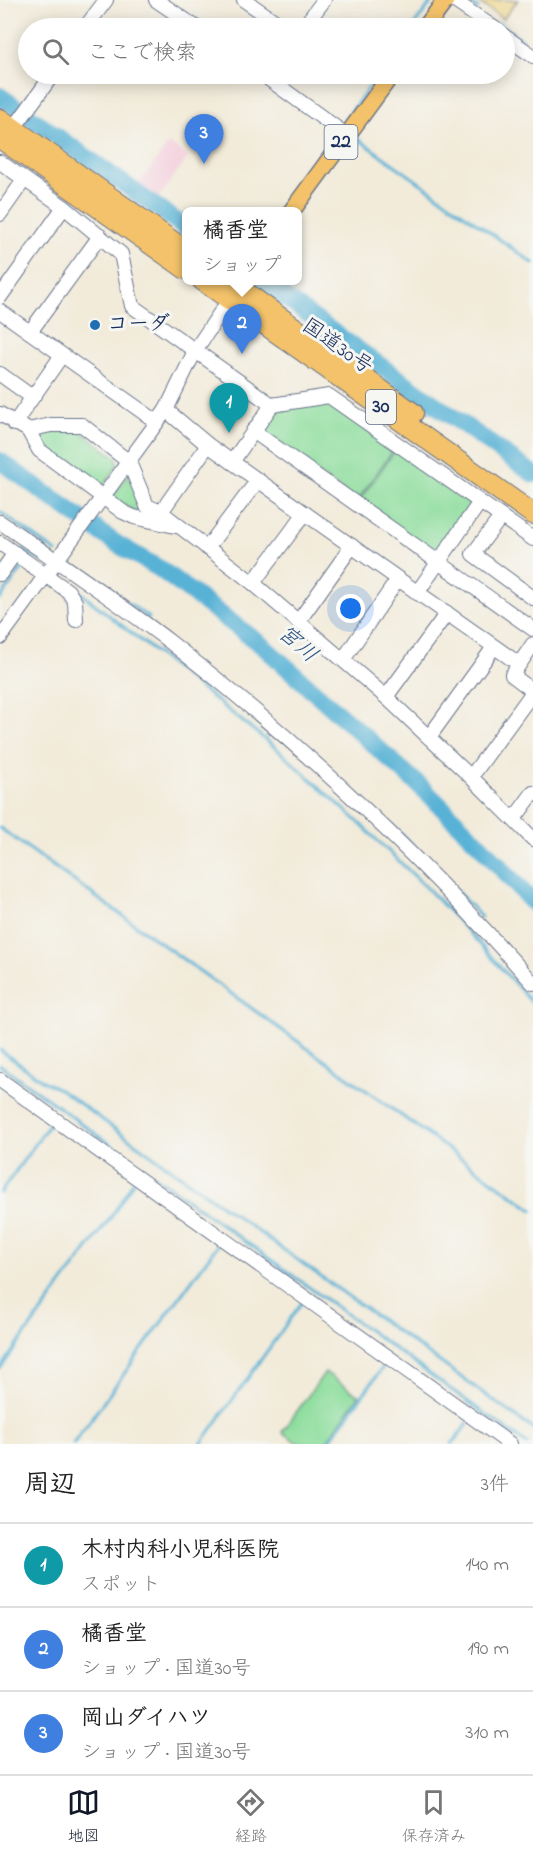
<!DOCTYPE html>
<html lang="ja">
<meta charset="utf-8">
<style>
body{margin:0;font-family:"Indie Flower","Klee One",sans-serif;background:#f6f6f6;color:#222}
.you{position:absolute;left:351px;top:609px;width:21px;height:21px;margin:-15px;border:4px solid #fff;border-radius:50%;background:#1a73e8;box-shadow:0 0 0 9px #1a73e833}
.badge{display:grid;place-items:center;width:39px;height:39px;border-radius:50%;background:#111827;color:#fff;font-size:20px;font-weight:700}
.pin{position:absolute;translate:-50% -50px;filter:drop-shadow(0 2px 3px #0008)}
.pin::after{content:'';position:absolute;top:32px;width:21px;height:18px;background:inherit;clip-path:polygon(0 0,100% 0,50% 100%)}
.popup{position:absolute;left:182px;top:207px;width:120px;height:78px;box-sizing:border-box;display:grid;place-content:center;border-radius:9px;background:#fff;filter:drop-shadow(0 2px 4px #0005);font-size:20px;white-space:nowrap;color:#767676}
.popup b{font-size:22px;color:#222}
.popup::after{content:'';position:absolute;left:50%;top:100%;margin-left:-12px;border:12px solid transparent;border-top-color:#fff}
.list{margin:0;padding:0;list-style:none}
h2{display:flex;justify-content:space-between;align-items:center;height:78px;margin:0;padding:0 24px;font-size:26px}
h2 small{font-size:20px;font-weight:400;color:#767676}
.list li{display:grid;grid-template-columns:39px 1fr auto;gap:18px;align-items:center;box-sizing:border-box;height:84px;padding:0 24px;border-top:2px solid #e0e0e0}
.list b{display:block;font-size:22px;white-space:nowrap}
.list p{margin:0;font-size:20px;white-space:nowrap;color:#767676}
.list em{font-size:20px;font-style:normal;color:#767676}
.icon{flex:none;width:33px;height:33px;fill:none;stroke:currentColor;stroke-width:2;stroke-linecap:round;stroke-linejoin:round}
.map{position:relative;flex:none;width:533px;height:1444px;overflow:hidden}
.search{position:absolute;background:#fff;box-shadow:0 3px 15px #0003;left:18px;right:18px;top:18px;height:66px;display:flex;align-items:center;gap:15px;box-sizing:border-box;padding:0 21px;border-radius:33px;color:#767676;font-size:22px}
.sheet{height:330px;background:#fff}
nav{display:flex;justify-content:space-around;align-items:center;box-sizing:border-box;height:84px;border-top:2px solid #e0e0e0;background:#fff;font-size:16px;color:#767676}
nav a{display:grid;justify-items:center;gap:3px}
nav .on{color:#111827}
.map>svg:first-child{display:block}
.built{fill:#f4cfdd}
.green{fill:#8cdd9c;stroke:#54867d;stroke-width:1.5}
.sand{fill:#eeda9e;stroke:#84847e;stroke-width:1.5}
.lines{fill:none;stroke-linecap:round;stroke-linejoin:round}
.stream{stroke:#59b2d6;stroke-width:3}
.river{stroke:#59b2d6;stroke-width:18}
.minor-casing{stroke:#667189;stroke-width:16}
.major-casing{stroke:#667189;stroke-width:19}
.highway-casing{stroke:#667189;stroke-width:22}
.minor{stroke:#fff;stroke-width:14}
.major{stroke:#f3c26a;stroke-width:16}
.highway{stroke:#f3c26a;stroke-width:20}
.poi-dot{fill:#1f6fb2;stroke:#f6f6f2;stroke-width:2}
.labels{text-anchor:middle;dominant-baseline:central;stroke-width:6;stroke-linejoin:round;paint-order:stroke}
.shield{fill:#f6f6f2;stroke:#5d6b8a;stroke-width:1.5}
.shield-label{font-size:20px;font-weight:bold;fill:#1b2f5e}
.poi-label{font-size:21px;font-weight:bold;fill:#1b2f5e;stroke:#f6f6f2;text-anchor:start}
.street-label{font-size:21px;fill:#1b2f5e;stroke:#f6f6f2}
.water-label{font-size:22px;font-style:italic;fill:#2e5682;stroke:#f6f6f2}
</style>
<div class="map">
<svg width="533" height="1444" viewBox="0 0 533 1444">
<rect width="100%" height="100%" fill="#f6f6f2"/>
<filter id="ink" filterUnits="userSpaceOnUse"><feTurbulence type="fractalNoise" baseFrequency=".0167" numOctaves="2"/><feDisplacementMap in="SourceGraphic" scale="12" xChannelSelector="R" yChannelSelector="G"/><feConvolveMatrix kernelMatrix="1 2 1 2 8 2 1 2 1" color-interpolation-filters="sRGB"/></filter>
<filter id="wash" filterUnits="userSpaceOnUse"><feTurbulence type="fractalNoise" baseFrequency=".008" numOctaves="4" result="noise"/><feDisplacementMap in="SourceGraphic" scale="24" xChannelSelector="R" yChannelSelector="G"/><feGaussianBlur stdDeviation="1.35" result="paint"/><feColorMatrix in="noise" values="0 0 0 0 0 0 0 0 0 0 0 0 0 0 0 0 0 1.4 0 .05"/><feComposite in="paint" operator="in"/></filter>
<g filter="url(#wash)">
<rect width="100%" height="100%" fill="#f2ebda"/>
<polygon class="built" points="169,143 188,157 155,203 135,189"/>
<g class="green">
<polygon points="325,401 395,448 357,501 258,431 273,410"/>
<polygon points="77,429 116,457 118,465 100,491 45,450 36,431"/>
<polygon points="396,449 473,505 437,558 358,502"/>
<polygon points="129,474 159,519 142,516 112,497"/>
<polygon points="325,1372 359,1396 325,1444 299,1444 282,1432"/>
</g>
<polygon class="sand" points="476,0 518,0 503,19"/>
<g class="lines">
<g class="stream">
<polyline points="465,0 478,9"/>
<polyline points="498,23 522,40"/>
<polyline points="412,28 433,0"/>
<polyline points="341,125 379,74"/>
<polyline points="358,139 533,263"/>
<polyline points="278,212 336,133"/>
<polyline points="0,512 56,552"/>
<polyline points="22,550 44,562"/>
<polyline points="59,572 62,578 276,748 354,818 429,890 477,941 533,1004"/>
<polyline points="0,599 23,567"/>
<polyline points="128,603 149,618"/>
<polyline points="389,823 416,848 481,917"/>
<polyline points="0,828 533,1210"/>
<polyline points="0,1050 43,1081 61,1090 533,1429"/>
<polyline points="0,1065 527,1444"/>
<polyline points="0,1193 51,1122"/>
<polyline points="0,1369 113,1214 133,1182"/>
<polyline points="73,1444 219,1243"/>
<polyline points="201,1444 302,1302"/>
<polyline points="327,1444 386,1363"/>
<polyline points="452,1444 468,1423"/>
</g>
<g class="river">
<polyline points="0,96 186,228"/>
<polyline points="264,283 533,474"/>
<polyline points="0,461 117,544 160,569 264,647 420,786 479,844 533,903"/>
</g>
</g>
</g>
<g filter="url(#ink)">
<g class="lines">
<g class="minor-casing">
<g id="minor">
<polyline points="156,0 197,28"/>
<polyline points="244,0 285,28"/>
<polyline points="453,0 494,28"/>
<polyline points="85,28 106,0"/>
<polyline points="303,28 324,0"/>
<polyline points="504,36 533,56"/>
<polyline points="262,74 346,135"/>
<polyline points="9,135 53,74"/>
<polyline points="0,162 64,207 121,254 132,306 272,405 329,396 533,539"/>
<polyline points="0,214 24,180"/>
<polyline points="0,297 64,207"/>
<polyline points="0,311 157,422"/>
<polyline points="30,332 100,236"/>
<polyline points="0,374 32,397"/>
<polyline points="166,410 208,445 519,664"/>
<polyline points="0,414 28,430 51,425 82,425 129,462 147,506 161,512 253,583 386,697 471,777 533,839"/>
<polyline points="14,424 62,355"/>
<polyline points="28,430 39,450 123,512 134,517 175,526"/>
<polyline points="253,431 533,629"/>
<polyline points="232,462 272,405"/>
<polyline points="161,512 208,445"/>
<polyline points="501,517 473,554 533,598"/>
<path d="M0,522C57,561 115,600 170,642C302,744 423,859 533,983"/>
<polyline points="0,543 68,591 75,602 76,620"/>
<polyline points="207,548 258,480"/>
<polyline points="0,574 15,553"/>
<polyline points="253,583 305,513"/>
<polyline points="417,593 480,502"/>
<polyline points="298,622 352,546"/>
<polyline points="0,638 166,410 196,349 229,300"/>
<polyline points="533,644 512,675 533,691"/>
<polyline points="343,660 398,579"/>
<polyline points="386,697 447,613"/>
<polyline points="429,737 494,647"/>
<polyline points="471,777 533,692"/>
<polyline points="514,819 533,793"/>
<polyline points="0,1080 510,1444"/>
</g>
</g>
<g class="major-casing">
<g id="major">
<polyline points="425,28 446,0"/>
<polyline points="291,212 392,74"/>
</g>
</g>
<g class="highway-casing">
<g id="highway">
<polyline points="0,119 186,251"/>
<polyline points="0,138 186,269"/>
<polyline points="202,280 533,514"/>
<polyline points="228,280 413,413"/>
</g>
</g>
<use href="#minor" class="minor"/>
<use href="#major" class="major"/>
<use href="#highway" class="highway"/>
</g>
</g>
<circle class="poi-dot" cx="95" cy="325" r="6"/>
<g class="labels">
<g class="shield">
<rect x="324.5" y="125" width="33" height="34" rx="4.5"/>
<rect x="366" y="390" width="30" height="34" rx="4.5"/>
</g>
<g class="shield-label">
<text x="341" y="142">22</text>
<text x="381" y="407">30</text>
</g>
<g class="poi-label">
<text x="107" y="325">コーダ</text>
</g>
<g class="street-label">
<text transform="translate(337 347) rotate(35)">国道30号</text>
</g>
<g class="water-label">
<text transform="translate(297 645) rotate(41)">宮川</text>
</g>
</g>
</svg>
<div class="you"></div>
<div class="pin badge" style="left:229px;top:433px;background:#0f9aa8">1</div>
<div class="pin badge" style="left:242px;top:354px;background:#3f7fe0">2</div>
<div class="popup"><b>橘香堂</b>ショップ</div>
<div class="pin badge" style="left:204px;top:164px;background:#3f7fe0">3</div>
<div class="search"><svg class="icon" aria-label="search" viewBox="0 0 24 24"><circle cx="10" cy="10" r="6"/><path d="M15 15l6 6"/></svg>ここで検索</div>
</div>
<section class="sheet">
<h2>周辺<small>3件</small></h2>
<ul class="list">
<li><span class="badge" style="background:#0f9aa8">1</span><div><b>木村内科小児科医院</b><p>スポット</p></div><em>140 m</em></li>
<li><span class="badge" style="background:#3f7fe0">2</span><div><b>橘香堂</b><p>ショップ · 国道30号</p></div><em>190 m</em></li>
<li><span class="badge" style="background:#3f7fe0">3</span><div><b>岡山ダイハツ</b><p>ショップ · 国道30号</p></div><em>310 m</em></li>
</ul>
</section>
<nav>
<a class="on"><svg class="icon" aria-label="map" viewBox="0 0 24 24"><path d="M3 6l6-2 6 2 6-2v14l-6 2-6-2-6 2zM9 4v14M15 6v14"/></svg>地図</a>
<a><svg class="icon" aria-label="directions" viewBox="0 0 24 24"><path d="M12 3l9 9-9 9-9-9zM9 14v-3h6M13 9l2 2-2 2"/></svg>経路</a>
<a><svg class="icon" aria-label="saved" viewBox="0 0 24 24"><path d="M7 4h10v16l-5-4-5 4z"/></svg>保存済み</a>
</nav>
